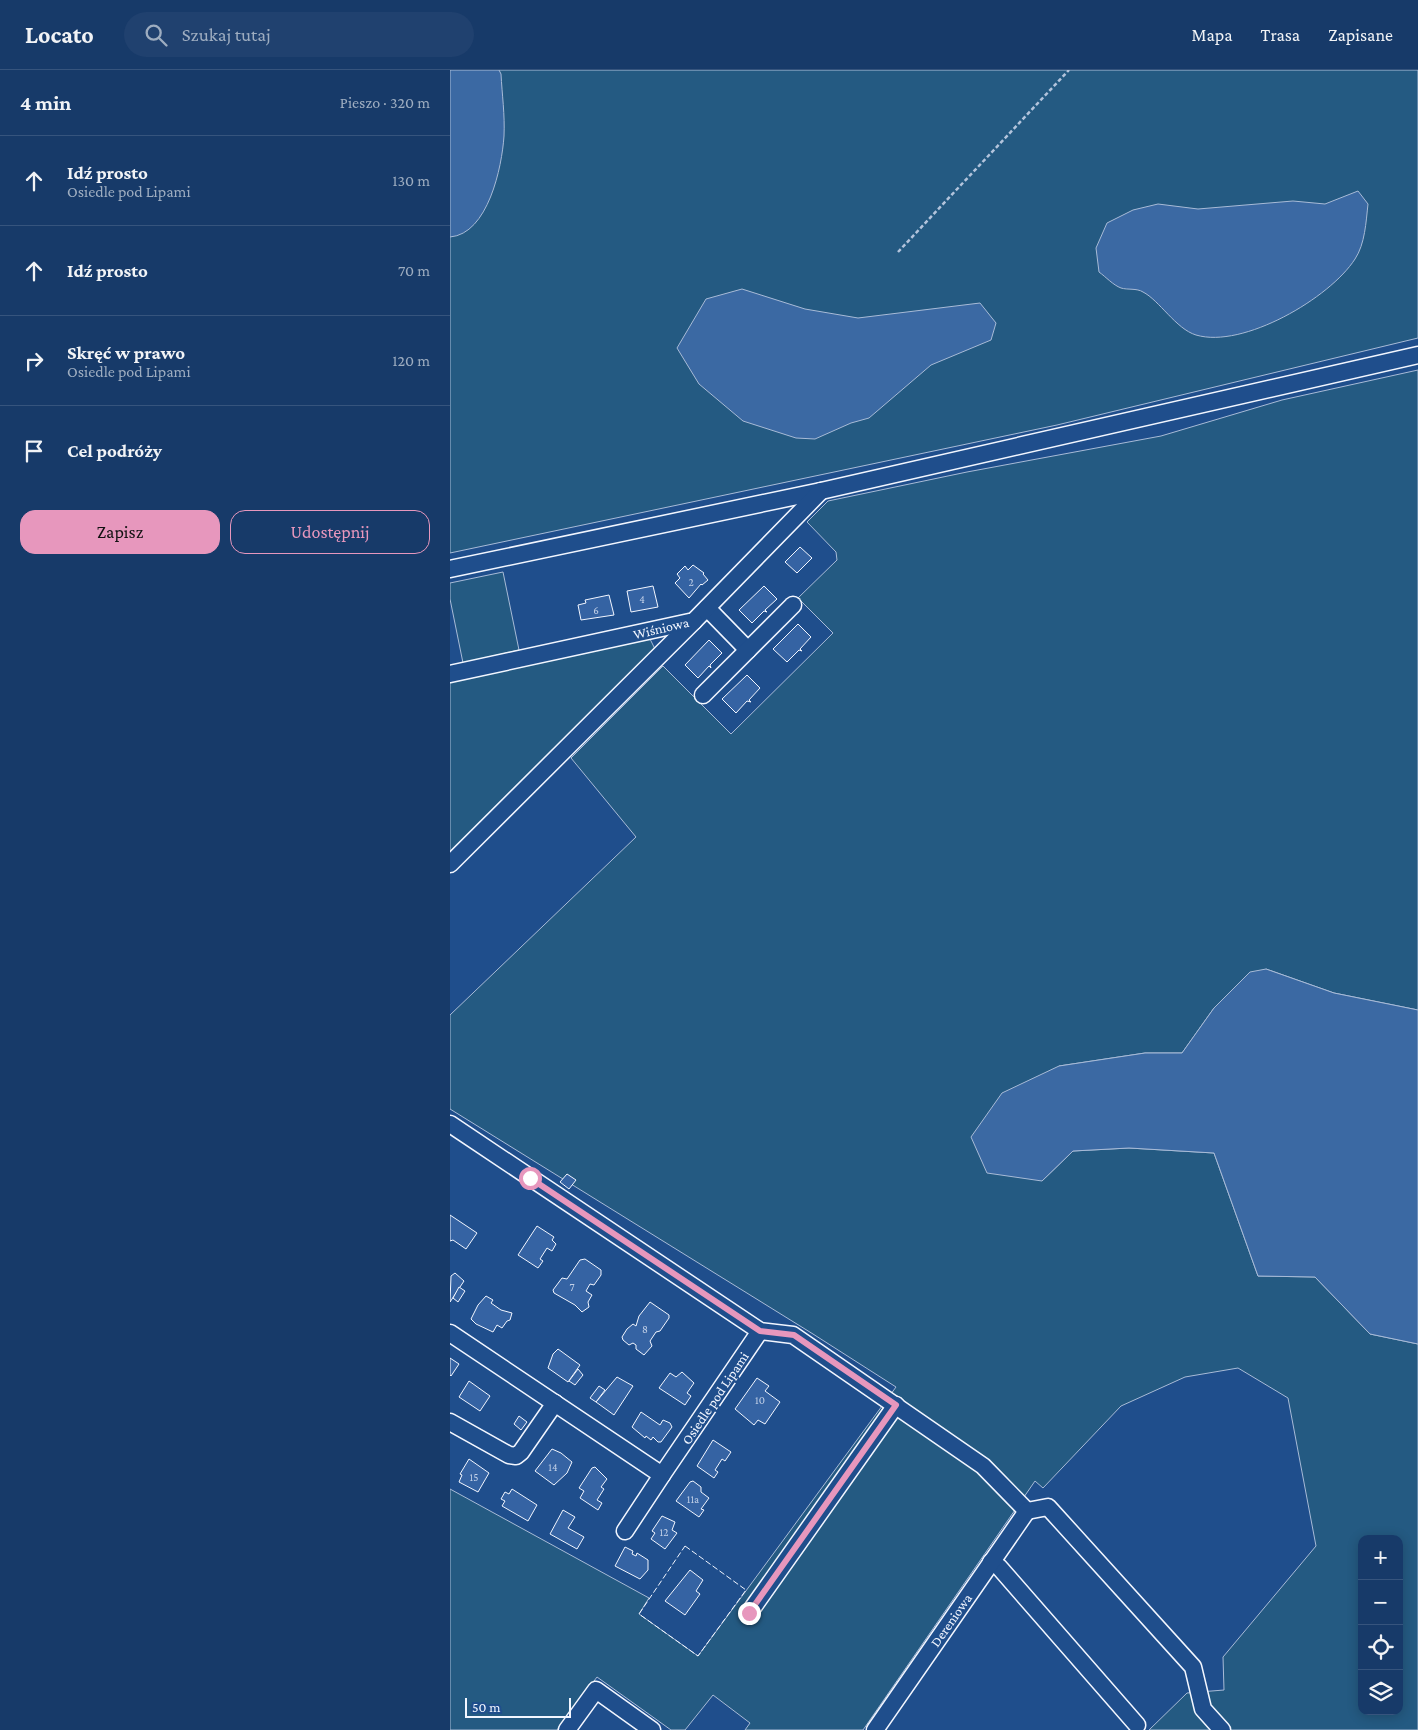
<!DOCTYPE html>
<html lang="pl">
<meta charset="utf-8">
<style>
body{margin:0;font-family:"Crimson Pro",serif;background:#20416f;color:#f1f3f6}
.controls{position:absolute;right:15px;bottom:15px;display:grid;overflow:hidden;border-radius:10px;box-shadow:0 2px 12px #0003}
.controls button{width:45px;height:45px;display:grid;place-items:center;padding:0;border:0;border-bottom:1px solid #36547d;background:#173a69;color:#f1f3f6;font:25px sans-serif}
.scale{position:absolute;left:15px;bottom:12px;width:106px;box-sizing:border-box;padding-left:5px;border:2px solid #f2f6ff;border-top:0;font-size:14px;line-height:18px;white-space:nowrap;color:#f2f6ff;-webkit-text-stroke:4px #1f4e8c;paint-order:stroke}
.stop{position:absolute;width:15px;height:15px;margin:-11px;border:4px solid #e797bd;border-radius:50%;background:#fff}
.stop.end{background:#e797bd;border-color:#fff;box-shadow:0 1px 5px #0008}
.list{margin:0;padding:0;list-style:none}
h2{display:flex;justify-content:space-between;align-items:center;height:65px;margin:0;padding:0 20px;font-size:21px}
h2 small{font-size:16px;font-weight:400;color:#9eadc0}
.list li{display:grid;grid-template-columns:32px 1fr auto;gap:15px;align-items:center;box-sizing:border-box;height:90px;padding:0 20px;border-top:1px solid #36547d}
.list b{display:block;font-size:19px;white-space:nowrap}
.list p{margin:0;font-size:16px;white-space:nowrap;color:#9eadc0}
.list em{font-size:16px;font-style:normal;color:#9eadc0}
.actions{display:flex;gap:10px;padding:15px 20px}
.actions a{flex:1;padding:11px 0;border:1px solid #e797bd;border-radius:15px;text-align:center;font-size:18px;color:#e797bd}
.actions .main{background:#e797bd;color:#111}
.icon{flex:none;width:28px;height:28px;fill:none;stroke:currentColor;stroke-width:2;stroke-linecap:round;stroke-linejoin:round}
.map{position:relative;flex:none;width:968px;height:1660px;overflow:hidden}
header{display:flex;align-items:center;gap:30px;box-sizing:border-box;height:70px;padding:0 25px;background:#173a69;border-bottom:1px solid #36547d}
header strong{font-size:24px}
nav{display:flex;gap:28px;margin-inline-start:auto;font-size:18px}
.search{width:350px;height:45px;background:#20416f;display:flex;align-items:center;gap:12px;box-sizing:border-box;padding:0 18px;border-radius:28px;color:#9eadc0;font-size:19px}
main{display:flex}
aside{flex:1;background:#173a69}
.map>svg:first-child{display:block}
.green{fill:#245a82;stroke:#a8bbd7;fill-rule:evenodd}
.water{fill:#3b69a3;stroke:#a8bbd7}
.building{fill:#3563a3;stroke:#f2f6ff}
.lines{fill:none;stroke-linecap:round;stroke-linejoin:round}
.minor-casing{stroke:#f2f6ff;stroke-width:19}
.path{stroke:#b3c4dc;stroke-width:2.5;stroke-dasharray:4 2.5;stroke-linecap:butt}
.minor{stroke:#1f4e8c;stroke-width:16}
.fence{stroke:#f2f6ff;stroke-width:1;stroke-dasharray:6 2.5;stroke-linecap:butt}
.route{stroke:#e797bd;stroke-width:6}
.labels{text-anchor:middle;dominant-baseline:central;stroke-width:4;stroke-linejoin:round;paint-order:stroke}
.number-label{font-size:11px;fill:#c3d1e8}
.street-label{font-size:14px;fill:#f2f6ff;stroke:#1f4e8c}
</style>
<header>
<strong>Locato</strong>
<div class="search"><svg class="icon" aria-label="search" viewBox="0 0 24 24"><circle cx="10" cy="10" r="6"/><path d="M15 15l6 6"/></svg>Szukaj tutaj</div>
<nav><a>Mapa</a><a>Trasa</a><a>Zapisane</a></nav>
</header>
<main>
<aside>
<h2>4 min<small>Pieszo · 320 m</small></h2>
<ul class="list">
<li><svg class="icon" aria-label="ahead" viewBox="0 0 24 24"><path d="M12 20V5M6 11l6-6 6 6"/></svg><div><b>Idź prosto</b><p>Osiedle pod Lipami</p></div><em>130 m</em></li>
<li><svg class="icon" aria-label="ahead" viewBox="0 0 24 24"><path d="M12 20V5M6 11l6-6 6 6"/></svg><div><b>Idź prosto</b></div><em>70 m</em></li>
<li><svg class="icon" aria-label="right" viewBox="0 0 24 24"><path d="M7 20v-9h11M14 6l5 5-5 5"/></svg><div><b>Skręć w prawo</b><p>Osiedle pod Lipami</p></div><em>120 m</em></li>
<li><svg class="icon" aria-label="arrive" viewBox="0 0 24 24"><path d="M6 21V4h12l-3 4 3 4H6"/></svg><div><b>Cel podróży</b></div></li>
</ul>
<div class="actions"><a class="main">Zapisz</a><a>Udostępnij</a></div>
</aside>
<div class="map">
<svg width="968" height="1660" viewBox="0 0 968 1660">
<rect width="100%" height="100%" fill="#1f4e8c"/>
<g class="green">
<polygon points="0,0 968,0 968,268 607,355 0,483"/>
<path d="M968,300V940L884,923L816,899L764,938L732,983H695L609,996L592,1111L623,1081L679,1078L764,1083L808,1206L865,1207L920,1264L968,1274V1660H699L737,1623L774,1620L773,1587L866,1476L838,1328L788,1298L735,1307L671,1336L593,1418L585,1411L413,1660H295L300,1653L263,1625L235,1660H221L147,1607L107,1660H0V1419L199,1528L189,1544L248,1586L446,1317L363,1264L0,1039V945L186,767L121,688L213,596L281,664L383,563L348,528L387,490L386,482L357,452L378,431L517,402L711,366L832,330ZM912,1469H949V1641H912Z"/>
<polygon points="53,502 69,580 13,593 0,529 0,513"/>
<polygon points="200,569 205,579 0,783 0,611"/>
</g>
<g class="water">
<path d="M0,0H49L51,4C52,24 55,45 54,66C52,97 38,164 0,167Z"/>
<path d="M908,121L918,134C916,152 915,174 905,189C880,228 793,279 746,265C726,259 709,230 693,222C687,218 677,220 671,218C663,215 656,207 649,202L646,178L657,153L683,140L708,134L748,139L843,131L875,134Z"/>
<polygon points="292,219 355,239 408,248 530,233 546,253 541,270 481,295 419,348 401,353 365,369 346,368 293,351 249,314 227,278 256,229"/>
<polygon points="816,899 884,923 968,940 968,1274 920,1264 865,1207 808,1206 764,1083 679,1078 623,1081 592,1111 537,1103 521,1067 552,1023 609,996 695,983 732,983 764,938 800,902"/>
</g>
<g class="building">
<polygon points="350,477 362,488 347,503 335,492"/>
<polygon points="243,495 254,503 253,504 258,510 252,515 251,514 239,528 225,513 230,508 227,504 235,496 238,500"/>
<polygon points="203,516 208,537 181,542 177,521"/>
<polygon points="314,516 327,529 315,540 317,542 314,541 302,553 289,540"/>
<polygon points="159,525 164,545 131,550 128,535 136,533 135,530"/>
<polygon points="348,554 361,567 350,579 352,581 349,580 337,592 323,579"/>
<polygon points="259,570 272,583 260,595 261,598 259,596 248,608 235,595"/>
<polygon points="297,605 310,618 299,630 301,632 297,631 286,643 272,629"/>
<polygon points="117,1104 126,1110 119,1119 110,1112"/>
<polygon points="0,1145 27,1163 16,1179 3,1170 0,1171"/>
<polygon points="87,1156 104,1167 102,1170 106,1174 102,1181 97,1178 90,1189 93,1191 88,1198 68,1185"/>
<polygon points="135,1189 151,1200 151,1205 144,1215 140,1214 136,1221 142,1225 138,1232 139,1237 132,1242 125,1235 104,1223 103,1220 112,1208 117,1209 130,1190"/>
<polygon points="5,1203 14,1211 0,1232 1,1206"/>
<polygon points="9,1217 15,1221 8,1232 3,1228"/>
<polygon points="36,1226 43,1230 41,1233 51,1240 62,1243 60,1250 57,1251 52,1258 47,1255 43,1262 26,1254 21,1249 28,1235"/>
<polygon points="200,1232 219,1245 219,1248 210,1261 206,1262 200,1271 202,1276 194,1285 186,1279 186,1275 183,1273 179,1275 173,1270 172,1267 177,1259 183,1254 186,1256 189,1246"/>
<polygon points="108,1279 130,1295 118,1312 98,1298 103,1284"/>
<polygon points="0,1288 9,1294 1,1306 0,1305"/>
<polygon points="128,1299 133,1305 125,1315 119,1311"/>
<polygon points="232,1302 244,1313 237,1323 241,1326 235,1335 209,1318 220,1303 226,1307"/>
<polygon points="167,1307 183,1316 164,1345 146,1332"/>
<polygon points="307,1308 319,1316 315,1321 330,1332 315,1354 308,1350 304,1355 285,1339"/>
<polygon points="19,1311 40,1326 30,1341 9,1327"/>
<polygon points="149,1316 155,1320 146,1332 140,1328"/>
<polygon points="191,1342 210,1355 213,1350 220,1353 222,1357 211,1372 208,1372 203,1367 201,1370 196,1366 195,1368 182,1357"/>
<polygon points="69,1346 77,1352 71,1360 64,1354"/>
<polygon points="263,1370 281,1382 275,1391 272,1389 265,1400 268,1402 264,1408 247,1396"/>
<polygon points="102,1379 111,1383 122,1392 117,1403 104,1415 85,1401"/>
<polygon points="19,1389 39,1403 28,1422 9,1412 12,1405 10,1404"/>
<polygon points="145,1397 157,1409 151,1417 154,1419 147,1430 152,1433 148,1440 130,1428 134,1421 129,1418 142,1398"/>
<polygon points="243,1411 251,1417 251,1422 259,1428 251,1439 254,1440 249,1447 226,1431 240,1412"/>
<polygon points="62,1419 87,1435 78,1451 52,1436 55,1431 51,1429 55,1422 59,1424"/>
<polygon points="113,1440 125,1447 118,1458 134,1467 127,1479 100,1464"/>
<polygon points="212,1446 225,1452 222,1460 227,1463 215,1479 201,1469 205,1463 202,1461"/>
<polygon points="175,1477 183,1481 182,1484 186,1486 187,1483 198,1490 198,1500 190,1509 165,1496"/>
<polygon points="240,1500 253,1510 246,1521 250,1524 235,1545 215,1531"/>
</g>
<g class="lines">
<g class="minor-casing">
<g id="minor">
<polyline points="0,499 371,421 968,285"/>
<polyline points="257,538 298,580"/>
<polyline points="0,604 244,551 371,421"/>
<polyline points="253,625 343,535"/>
<polyline points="0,794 244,551"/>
<polyline points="0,1054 310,1261 343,1265 533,1396 577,1441"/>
<polyline points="0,1263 212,1405 310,1261"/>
<polyline points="0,1352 59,1385 66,1386 71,1382 105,1333"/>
<polyline points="577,1441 598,1437 743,1597 753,1639 772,1660"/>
<polyline points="175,1461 212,1405"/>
<polyline points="541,1492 549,1497 687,1655"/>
<polyline points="299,1543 446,1335"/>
<polyline points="117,1660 146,1620 202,1660"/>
<polyline points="425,1660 577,1441"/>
</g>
</g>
<polyline class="path" points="448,182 619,0"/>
<use href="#minor" class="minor"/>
<polygon class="fence" points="235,1476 296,1520 248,1586 189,1544"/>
</g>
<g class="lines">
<polyline class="route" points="80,1108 310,1261 344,1265 446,1335 299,1543"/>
</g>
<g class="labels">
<g class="number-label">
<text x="241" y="512">2</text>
<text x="192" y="529">4</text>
<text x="146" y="540">6</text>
<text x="122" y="1217">7</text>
<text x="195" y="1259">8</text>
<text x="310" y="1330">10</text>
<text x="103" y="1397">14</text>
<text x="24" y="1407">15</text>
<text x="243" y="1429">11a</text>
<text x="214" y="1462">12</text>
</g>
<g class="street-label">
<text transform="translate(211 558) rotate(-13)">Wiśniowa</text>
<text transform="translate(265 1328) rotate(-56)">Osiedle pod Lipami</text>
<text transform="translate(501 1550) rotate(-55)">Dereniowa</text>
</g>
</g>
</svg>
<div class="controls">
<button>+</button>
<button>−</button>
<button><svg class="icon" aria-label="locate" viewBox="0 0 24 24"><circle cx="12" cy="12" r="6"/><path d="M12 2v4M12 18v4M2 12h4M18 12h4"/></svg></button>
<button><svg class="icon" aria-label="layers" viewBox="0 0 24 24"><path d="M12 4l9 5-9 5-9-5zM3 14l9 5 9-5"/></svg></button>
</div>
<div class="scale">50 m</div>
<div class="stop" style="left:80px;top:1108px"></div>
<div class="stop end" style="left:299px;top:1543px"></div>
</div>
</main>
